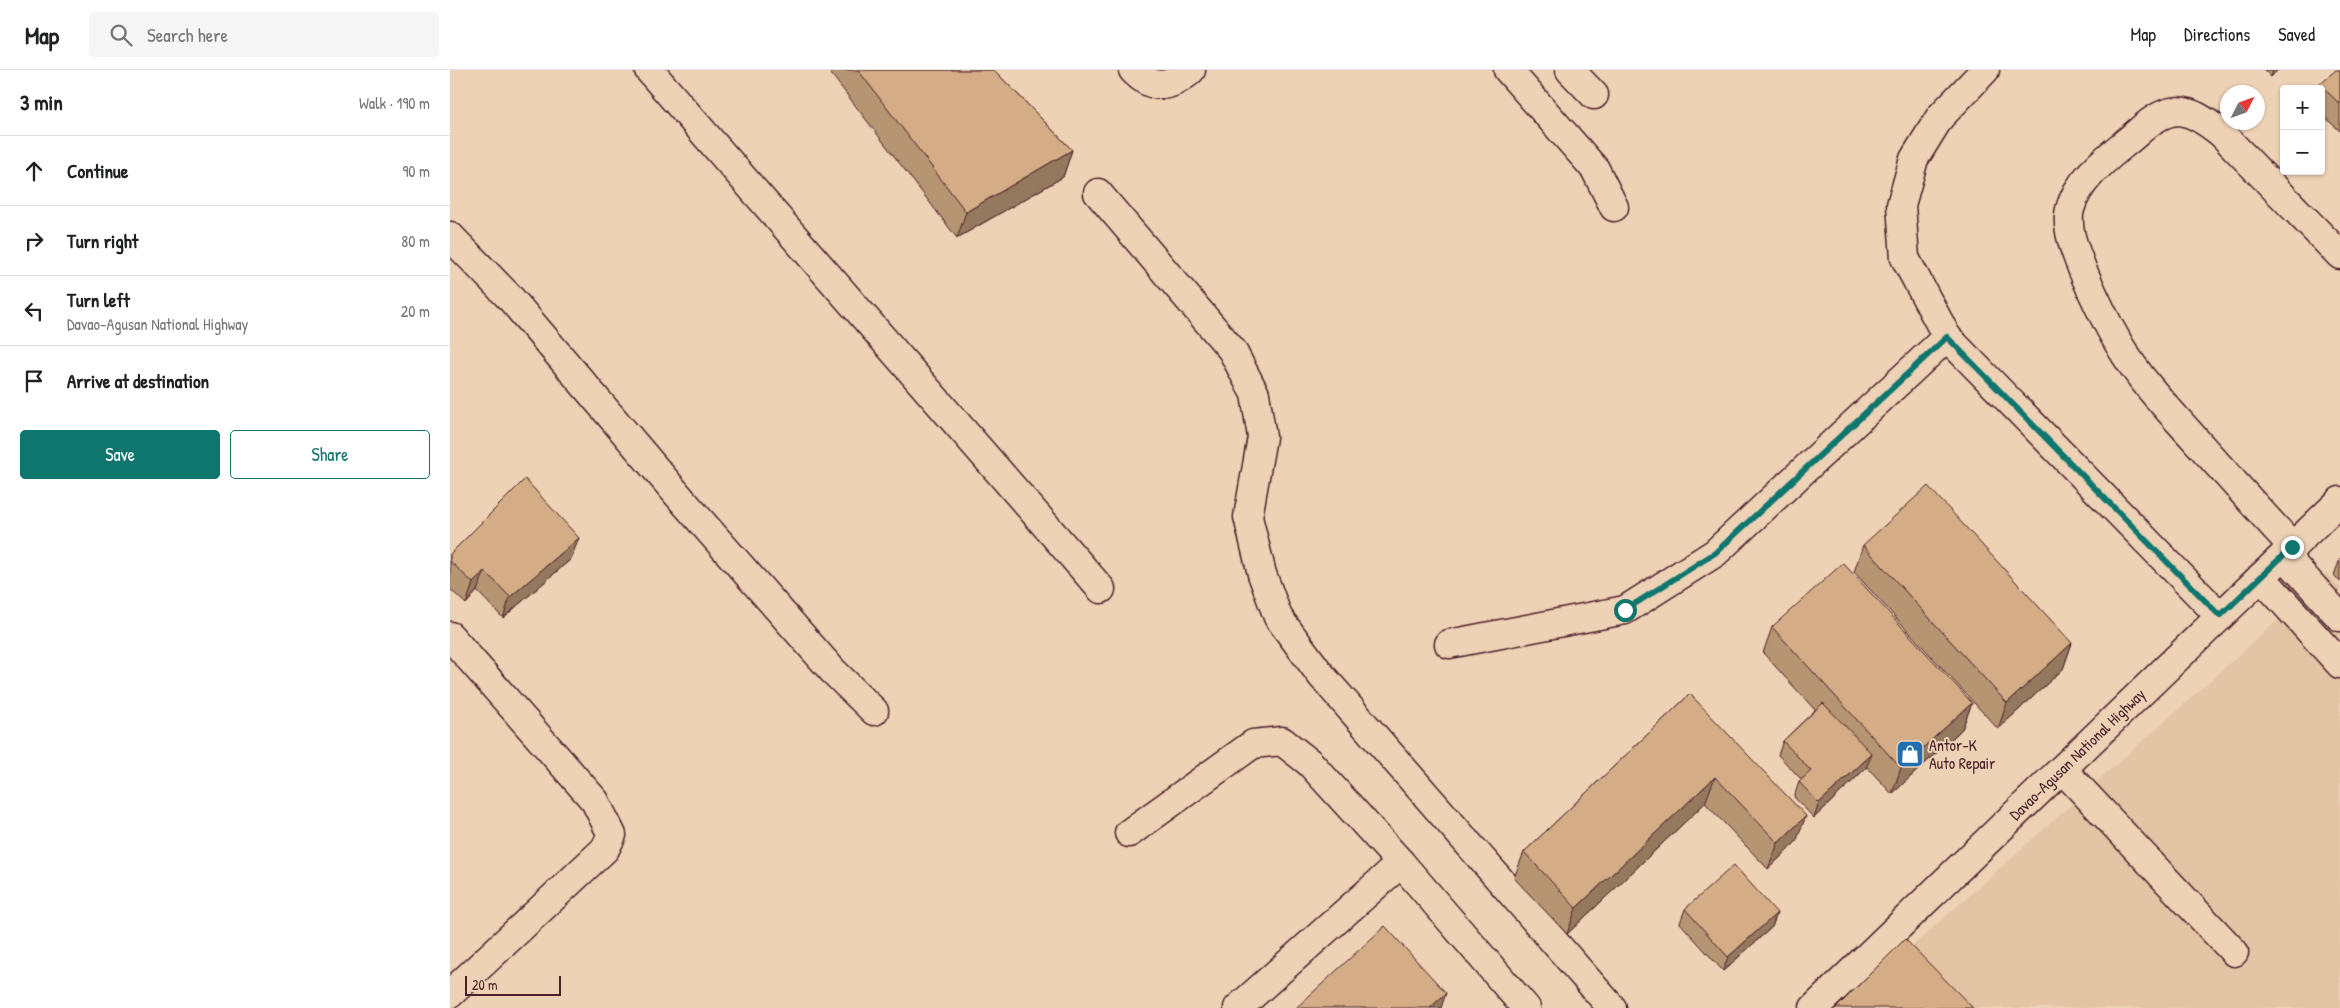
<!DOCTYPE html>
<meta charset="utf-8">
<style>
body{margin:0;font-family:"Patrick Hand",sans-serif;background:#f6f6f6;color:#202124}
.controls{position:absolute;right:15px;top:15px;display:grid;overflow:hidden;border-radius:5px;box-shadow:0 1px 4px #0004}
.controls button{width:45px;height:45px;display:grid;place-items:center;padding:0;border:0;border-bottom:1px solid #e0e0e0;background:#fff;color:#202124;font:25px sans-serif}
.compass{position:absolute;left:1770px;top:15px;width:45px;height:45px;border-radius:50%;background:#fff;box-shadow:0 1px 4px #0004;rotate:48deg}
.scale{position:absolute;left:15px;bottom:12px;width:96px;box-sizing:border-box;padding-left:5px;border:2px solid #4a1f2b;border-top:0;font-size:14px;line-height:18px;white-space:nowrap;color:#4a1f2b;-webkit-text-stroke:4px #eed2b5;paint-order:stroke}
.stop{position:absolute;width:15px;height:15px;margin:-11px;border:4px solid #0f766e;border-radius:50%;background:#fff}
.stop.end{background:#0f766e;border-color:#fff;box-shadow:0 1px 5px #0008}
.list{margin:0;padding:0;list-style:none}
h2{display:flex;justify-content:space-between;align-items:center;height:65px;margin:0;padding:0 20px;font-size:21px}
h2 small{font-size:16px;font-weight:400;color:#757577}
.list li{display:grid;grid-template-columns:32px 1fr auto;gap:15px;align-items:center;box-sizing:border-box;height:70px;padding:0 20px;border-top:1px solid #e0e0e0}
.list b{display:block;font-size:19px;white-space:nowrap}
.list p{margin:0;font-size:16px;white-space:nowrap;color:#757577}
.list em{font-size:16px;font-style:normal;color:#757577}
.actions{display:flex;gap:10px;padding:15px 20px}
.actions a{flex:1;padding:11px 0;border:1px solid #0f766e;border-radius:5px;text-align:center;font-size:18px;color:#0f766e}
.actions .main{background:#0f766e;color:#fff}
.icon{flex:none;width:28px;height:28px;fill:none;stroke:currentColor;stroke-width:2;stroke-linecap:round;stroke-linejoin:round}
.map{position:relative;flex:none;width:1890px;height:938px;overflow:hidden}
header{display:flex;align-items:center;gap:30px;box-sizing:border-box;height:70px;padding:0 25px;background:#fff;border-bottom:1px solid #e0e0e0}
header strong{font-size:24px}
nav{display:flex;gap:28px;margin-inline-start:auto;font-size:18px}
.search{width:350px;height:45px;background:#f6f6f6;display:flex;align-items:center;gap:12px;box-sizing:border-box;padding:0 18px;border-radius:5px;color:#757577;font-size:19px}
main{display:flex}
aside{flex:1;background:#fff}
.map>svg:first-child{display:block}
.built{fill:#e3c4a5}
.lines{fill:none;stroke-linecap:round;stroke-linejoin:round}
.minor-casing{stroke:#4a1f2b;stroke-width:31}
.major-casing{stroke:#4a1f2b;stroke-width:31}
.minor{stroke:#eed2b5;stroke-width:28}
.major{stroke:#eed2b5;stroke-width:28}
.wall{fill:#b69573;stroke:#4a1f2b}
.shaded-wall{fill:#94795e;stroke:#4a1f2b}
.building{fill:#d4ad86;stroke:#4a1f2b}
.route{stroke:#0f766e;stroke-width:6}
.labels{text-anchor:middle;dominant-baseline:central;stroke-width:4;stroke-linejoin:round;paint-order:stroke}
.poi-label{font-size:16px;fill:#4a1f2b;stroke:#eed2b5;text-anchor:start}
.street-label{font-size:16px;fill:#4a1f2b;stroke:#eed2b5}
</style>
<header>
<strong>Map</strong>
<div class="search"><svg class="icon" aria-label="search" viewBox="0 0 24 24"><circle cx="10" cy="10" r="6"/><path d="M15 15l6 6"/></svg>Search here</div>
<nav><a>Map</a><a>Directions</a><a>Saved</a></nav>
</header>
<main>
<aside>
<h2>3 min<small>Walk · 190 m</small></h2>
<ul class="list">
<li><svg class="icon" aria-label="ahead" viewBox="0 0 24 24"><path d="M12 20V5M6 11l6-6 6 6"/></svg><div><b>Continue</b></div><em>90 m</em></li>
<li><svg class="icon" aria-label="right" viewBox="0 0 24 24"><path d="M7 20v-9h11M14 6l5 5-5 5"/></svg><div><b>Turn right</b></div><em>80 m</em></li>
<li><svg class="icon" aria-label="left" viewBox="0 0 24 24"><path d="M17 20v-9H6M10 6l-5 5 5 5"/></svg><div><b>Turn left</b><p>Davao-Agusan National Highway</p></div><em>20 m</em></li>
<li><svg class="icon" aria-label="arrive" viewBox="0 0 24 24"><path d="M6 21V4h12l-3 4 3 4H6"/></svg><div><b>Arrive at destination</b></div></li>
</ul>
<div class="actions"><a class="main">Save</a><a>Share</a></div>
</aside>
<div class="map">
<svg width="1890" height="938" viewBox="0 0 1890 938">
<rect width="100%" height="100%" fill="#eed2b5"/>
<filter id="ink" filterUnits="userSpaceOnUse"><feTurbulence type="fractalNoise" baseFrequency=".02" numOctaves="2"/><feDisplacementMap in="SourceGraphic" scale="10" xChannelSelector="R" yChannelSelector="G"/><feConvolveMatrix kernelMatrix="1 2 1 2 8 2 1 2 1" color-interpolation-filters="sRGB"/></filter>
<g filter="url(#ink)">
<polygon class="built" points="1876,503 1890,518 1890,938 1511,938 1457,881 1825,553"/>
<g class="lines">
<g class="minor-casing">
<g id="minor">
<polyline points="199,0 651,519"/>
<path d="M683,0C703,21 721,18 741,0"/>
<polyline points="1058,0 1145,99 1164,137"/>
<polyline points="1120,0 1144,25"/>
<polyline points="1535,0 1490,47 1464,89 1451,135 1455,188 1497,267 1770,546"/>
<polyline points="648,123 782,280 805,324 812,367 798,447 812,504 828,547 871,605 1162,938"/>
<polyline points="0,166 62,230 233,431 383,601 424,641"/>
<path d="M1843,477C1809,440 1776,404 1743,367C1717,338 1690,310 1670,276C1656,252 1644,227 1633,201C1626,183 1615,158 1620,139C1629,106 1663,84 1687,63C1721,32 1737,36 1771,63L1890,185"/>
<polyline points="0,566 145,731 162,765 155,779 0,924"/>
<polyline points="999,574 1175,540 1265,483 1497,267"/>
<polyline points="1612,699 1784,882"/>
<polyline points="679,763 803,674 832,671 860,693 951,793 1076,938"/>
<polyline points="788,938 951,793"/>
</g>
</g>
<g class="major-casing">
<g id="major">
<polyline points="1834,485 1890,547"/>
<polyline points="1811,507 1890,594"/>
<polyline points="1364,938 1890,431"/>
</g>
</g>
<use href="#minor" class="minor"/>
<use href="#major" class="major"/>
</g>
<g class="wall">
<polygon points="378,0 544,0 622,80 613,107 507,168"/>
<polygon points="1814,0 1828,0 1821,7"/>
<polygon points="1890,0 1890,61 1871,44 1871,19 1867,19 1869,14"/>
<polygon points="1413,475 1622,573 1613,599 1548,659 1404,502"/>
<polygon points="0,484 121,489 53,548 27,521 16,534 0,519"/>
<polygon points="1890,489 1890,512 1884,505"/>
<polygon points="1322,557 1522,633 1512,659 1442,724 1417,697 1364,748 1344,727 1349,712 1352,710 1328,685 1333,671 1365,640 1313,583"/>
<polygon points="1240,624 1346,772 1318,799 1255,733 1117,864 1064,808 1074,782"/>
<polygon points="1235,839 1327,843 1322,857 1273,901 1230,853"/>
</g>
<g class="shaded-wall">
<polygon points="1823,0 1828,0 1821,7"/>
<polygon points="622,80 613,107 507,168 516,142"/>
<polygon points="129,468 121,489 53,548 60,527"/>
<polygon points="35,501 27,521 16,534 23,513"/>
<polygon points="1622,573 1613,599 1548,659 1557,633"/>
<polygon points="1522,633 1512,659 1442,724 1451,698"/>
<polygon points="1422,684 1416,698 1364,748 1369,733"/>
<polygon points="1265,707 1255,733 1117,864 1126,838"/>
<polygon points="1356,746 1346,772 1318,799 1328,773"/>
<polygon points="1327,843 1322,857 1273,901 1278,887"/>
<polygon points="996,923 991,938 980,938"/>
</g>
<g class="building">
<polygon points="408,0 544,0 622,80 516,142"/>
<polygon points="1886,0 1890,0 1890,34 1869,14"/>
<polygon points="75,409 129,468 60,527 35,501 23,513 0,491 0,484"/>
<polygon points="1478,416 1622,573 1557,633 1413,475"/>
<polygon points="1393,493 1522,633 1451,698 1322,557"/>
<polygon points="1240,624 1356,746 1328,773 1265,707 1126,838 1074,782"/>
<polygon points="1373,633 1422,684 1369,733 1349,712 1361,701 1333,671"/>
<polygon points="1284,795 1327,843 1278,887 1235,839"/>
<polygon points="935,856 996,923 980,938 846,938"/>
<polygon points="1455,869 1523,938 1386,938"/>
</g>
</g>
<g class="lines" filter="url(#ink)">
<polyline class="route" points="1175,540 1265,483 1497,267 1770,546 1842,477"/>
</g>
<defs>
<g id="shop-square" transform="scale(1.4375)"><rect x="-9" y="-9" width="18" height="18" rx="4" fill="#1f6fb2" stroke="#eed2b5"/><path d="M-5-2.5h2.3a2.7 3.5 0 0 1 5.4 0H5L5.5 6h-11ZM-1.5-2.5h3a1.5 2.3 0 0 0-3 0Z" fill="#fff"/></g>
</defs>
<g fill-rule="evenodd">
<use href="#shop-square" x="1460" y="684"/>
</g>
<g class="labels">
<g class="poi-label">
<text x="1479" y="675">Antor-K<tspan x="1479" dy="18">Auto Repair</tspan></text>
</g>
<g class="street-label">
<text transform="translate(1627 684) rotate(-44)">Davao-Agusan National Highway</text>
</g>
</g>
</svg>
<div class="controls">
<button>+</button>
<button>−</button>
</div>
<svg class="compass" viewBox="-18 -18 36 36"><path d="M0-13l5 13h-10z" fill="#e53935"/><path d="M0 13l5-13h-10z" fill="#757577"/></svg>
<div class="scale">20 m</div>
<div class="stop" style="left:1175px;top:540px"></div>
<div class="stop end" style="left:1842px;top:477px"></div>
</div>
</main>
